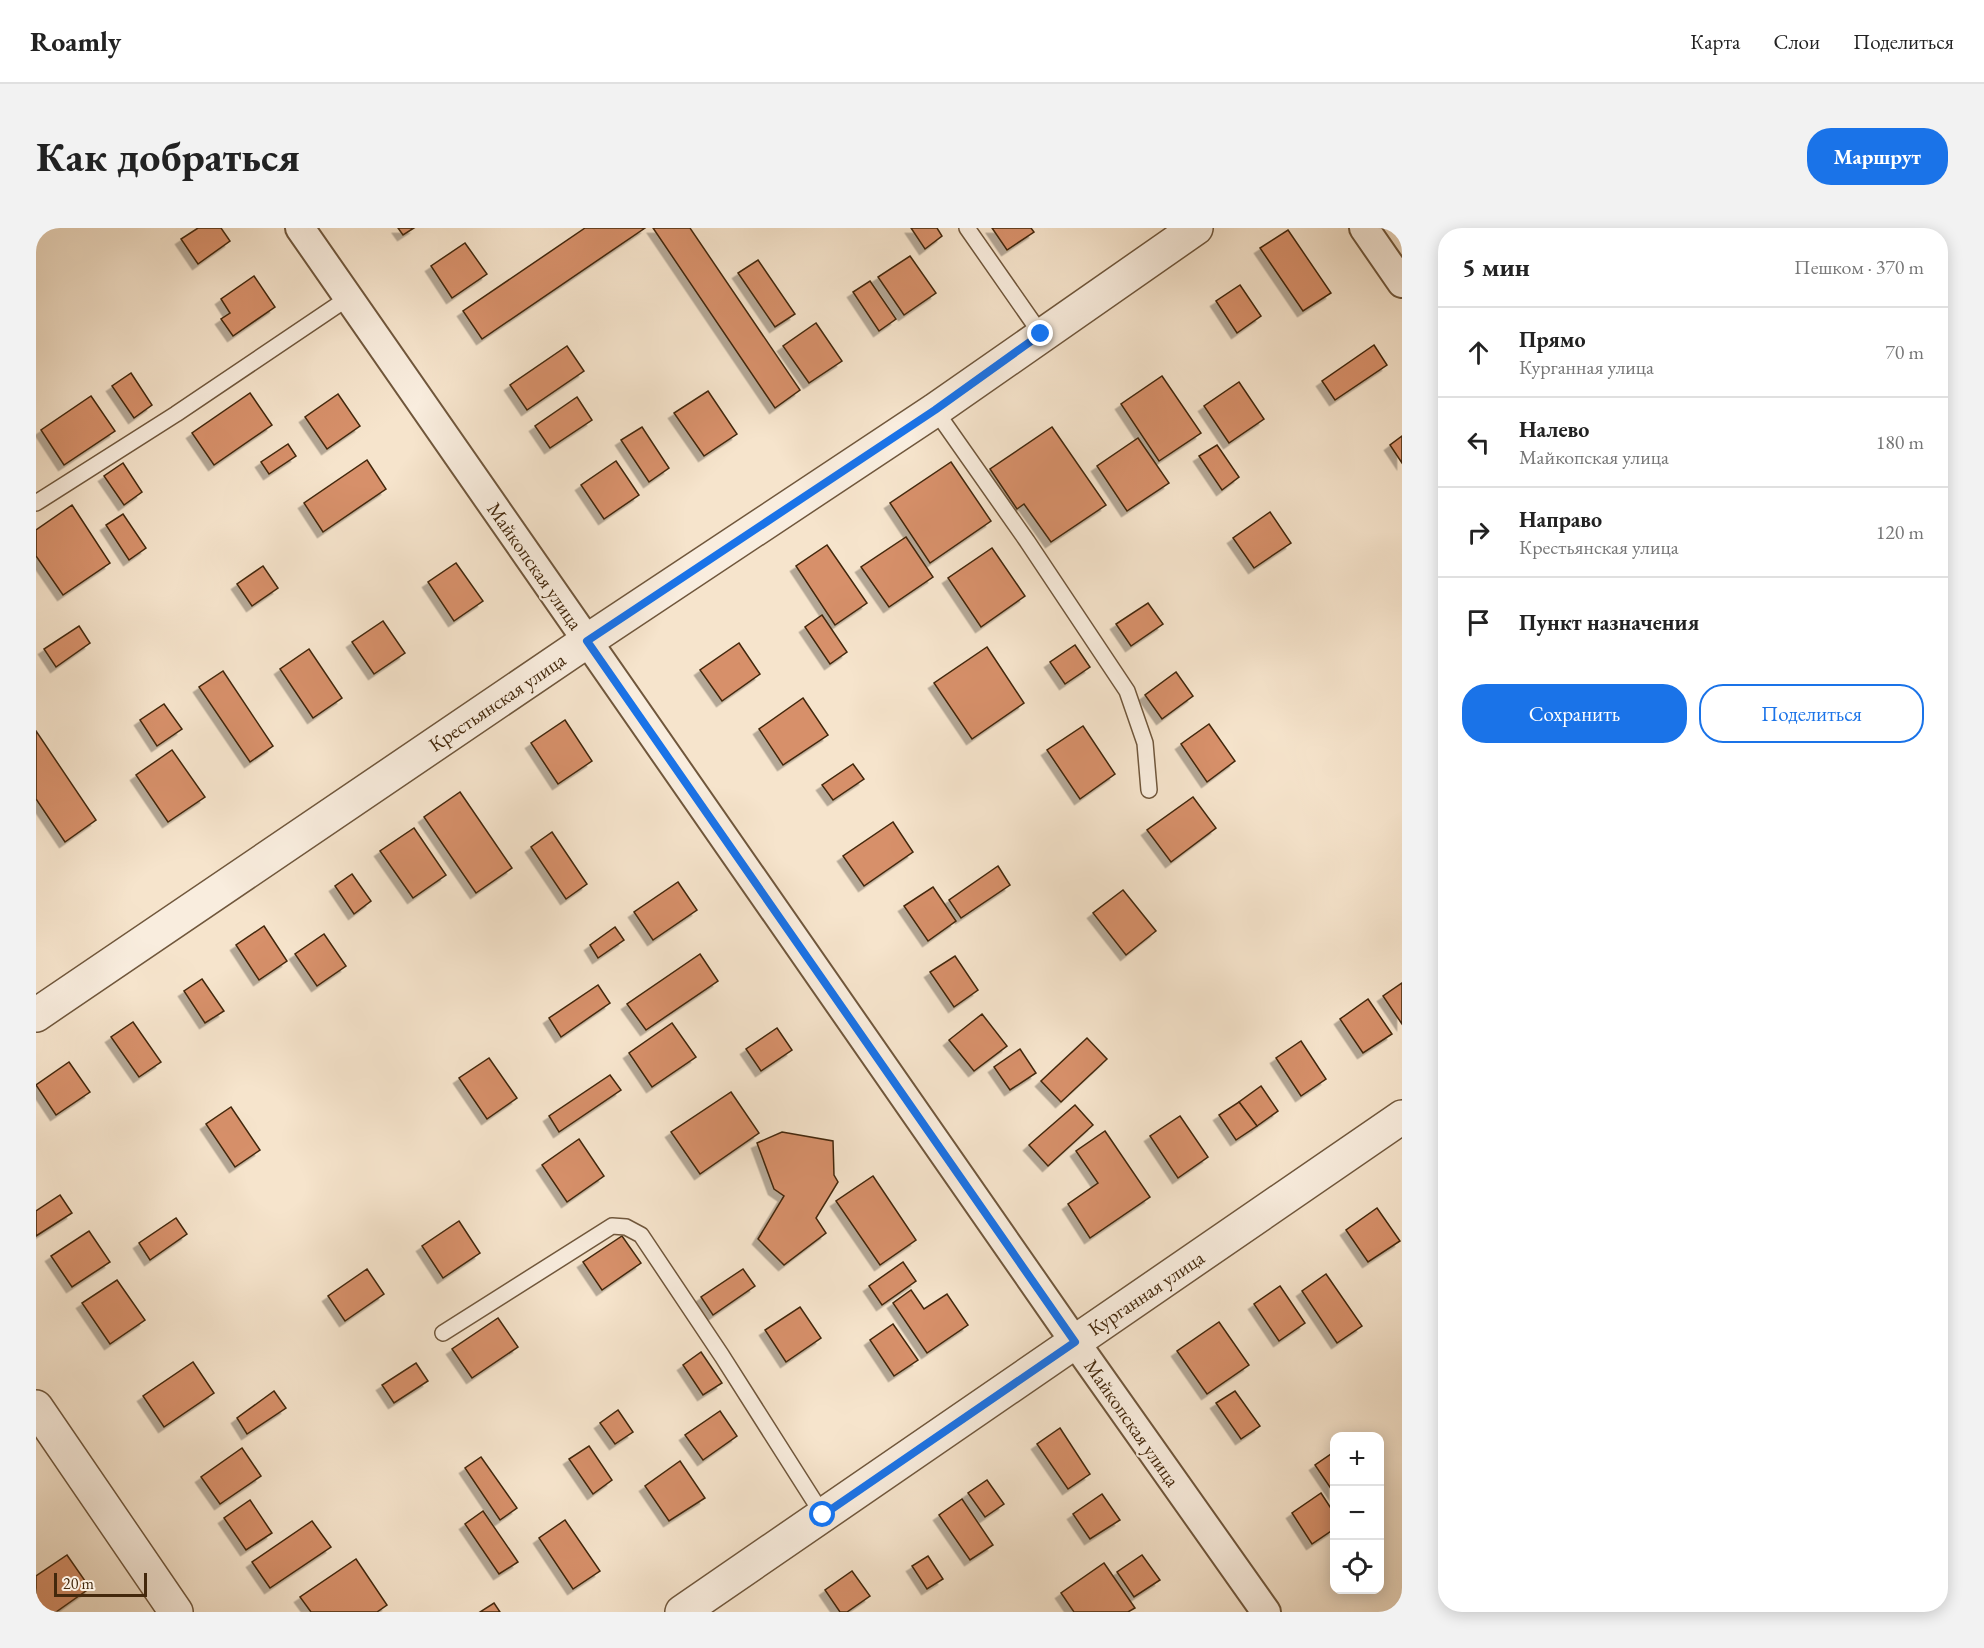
<!DOCTYPE html>
<html lang="ru">
<meta charset="utf-8">
<style>
body{margin:0;font-family:"EB Garamond",serif;background:#f2f2f2;color:#222}
.controls{position:absolute;right:18px;bottom:18px;display:grid;overflow:hidden;border-radius:12px;box-shadow:0 3px 15px #0003}
.controls button{width:54px;height:54px;display:grid;place-items:center;padding:0;border:0;border-bottom:2px solid #e0e0e0;background:#fff;color:#222;font:30px sans-serif}
.scale{position:absolute;left:18px;bottom:15px;width:93px;box-sizing:border-box;padding-left:6px;border:3px solid #43280c;border-top:0;font-size:16px;line-height:21px;white-space:nowrap;color:#43280c;-webkit-text-stroke:4px #f9edde;paint-order:stroke}
.stop{position:absolute;width:18px;height:18px;margin:-14px;border:4px solid #1a73e8;border-radius:50%;background:#fff}
.stop.end{background:#1a73e8;border-color:#fff;box-shadow:0 2px 6px #0008}
.list{margin:0;padding:0;list-style:none}
h2{display:flex;justify-content:space-between;align-items:center;height:78px;margin:0;padding:0 24px;font-size:26px}
h2 small{font-size:20px;font-weight:400;color:#767676}
.list li{display:grid;grid-template-columns:39px 1fr auto;gap:18px;align-items:center;box-sizing:border-box;height:90px;padding:0 24px;border-top:2px solid #e0e0e0}
.list b{display:block;font-size:22px;white-space:nowrap}
.list p{margin:0;font-size:20px;white-space:nowrap;color:#767676}
.list em{font-size:20px;font-style:normal;color:#767676}
.actions{display:flex;gap:12px;padding:18px 24px}
.actions a{flex:1;padding:14px 0;border:2px solid #1a73e8;border-radius:24px;text-align:center;font-size:21px;color:#1a73e8}
.actions .main{background:#1a73e8;color:#fff}
.icon{flex:none;width:33px;height:33px;fill:none;stroke:currentColor;stroke-width:2;stroke-linecap:round;stroke-linejoin:round}
.map{position:relative;flex:none;width:1366px;height:1384px;overflow:hidden;border-radius:24px}
header{display:flex;align-items:center;gap:36px;box-sizing:border-box;height:84px;padding:0 30px;background:#fff;border-bottom:2px solid #e0e0e0}
header strong{font-size:28px}
nav{display:flex;gap:33px;margin-inline-start:auto;font-size:21px}
.intro{display:flex;align-items:center;justify-content:space-between;box-sizing:border-box;height:144px;padding:0 36px}
h1{margin:0;font-size:42px}
.button{padding:15px 27px;border-radius:24px;background:#1a73e8;color:#fff;font-size:21px;font-weight:700}
main{display:flex;gap:36px;padding:0 36px}
aside{flex:1;background:#fff;border-radius:24px;box-shadow:0 3px 15px #0003}
.map>svg:first-child{display:block}
.building{fill:#d7906a;stroke:#43280c;stroke-width:1.5;filter:url(#shadow)}
.lines{fill:none;stroke-linecap:round;stroke-linejoin:round}
.service-casing{stroke:#70573c;stroke-width:18}
.minor-casing{stroke:#70573c;stroke-width:32}
.tertiary-casing{stroke:#70573c;stroke-width:36}
.service{stroke:#f9edde;stroke-width:15}
.minor{stroke:#f9edde;stroke-width:28}
.tertiary{stroke:#f9edde;stroke-width:33}
.route{stroke:#1a73e8;stroke-width:8}
.labels{text-anchor:middle;dominant-baseline:central;stroke-width:4.5;stroke-linejoin:round;paint-order:stroke}
.street-label{font-size:20px;fill:#43280c;stroke:#f9edde}
</style>
<header>
<strong>Roamly</strong>
<nav><a>Карта</a><a>Слои</a><a>Поделиться</a></nav>
</header>
<div class="intro"><h1>Как добраться</h1><a class="button">Маршрут</a></div>
<main>
<div class="map">
<svg width="1366" height="1384" viewBox="0 0 1366 1384">
<defs>
<filter id="shadow"><feDropShadow dx="-5.5" dy="5.5" stdDeviation="0" flood-color="#0004"/></filter>
</defs>
<rect width="100%" height="100%" fill="#f6e4cc"/>
<filter id="stains"><feTurbulence type="fractalNoise" baseFrequency=".00333" numOctaves="4"/><feColorMatrix values="0 0 0 0 .2 0 0 0 0 .09 0 0 0 0 .02 0 0 0 .5 -.17"/></filter>
<radialGradient id="worn" r=".72"><stop offset=".6" stop-color="#630" stop-opacity="0"/><stop offset="1" stop-color="#630" stop-opacity=".3"/></radialGradient>
<g class="building">
<polygon points="162,0 185,0 194,13 162,36 145,11"/>
<polygon points="362,0 378,0 367,7"/>
<polygon points="549,0 609,0 446,111 427,83"/>
<polygon points="617,0 654,0 764,162 739,180"/>
<polygon points="875,0 901,0 906,8 889,21"/>
<polygon points="956,0 995,0 998,4 971,22"/>
<polygon points="1252,2 1295,65 1267,83 1224,20"/>
<polygon points="429,15 451,46 416,70 395,38"/>
<polygon points="874,28 900,65 868,87 842,49"/>
<polygon points="722,32 759,86 739,99 702,45"/>
<polygon points="218,48 239,79 197,108 185,91 194,85 185,71"/>
<polygon points="834,53 860,91 843,103 817,64"/>
<polygon points="1204,57 1225,88 1201,105 1180,73"/>
<polygon points="780,95 806,133 773,155 747,118"/>
<polygon points="1338,117 1351,137 1299,172 1286,153"/>
<polygon points="531,118 548,143 491,182 474,157"/>
<polygon points="95,145 116,177 98,190 76,158"/>
<polygon points="1126,148 1165,205 1123,233 1085,176"/>
<polygon points="1203,154 1228,191 1193,215 1168,178"/>
<polygon points="672,163 701,206 668,228 638,185"/>
<polygon points="214,165 236,197 178,237 156,205"/>
<polygon points="302,166 324,198 291,221 269,189"/>
<polygon points="55,168 79,203 28,237 5,202"/>
<polygon points="541,169 556,192 514,220 499,198"/>
<polygon points="606,199 633,240 613,254 585,212"/>
<polygon points="1016,199 1070,277 1015,314 988,276 981,281 954,241"/>
<polygon points="1366,208 1366,235 1354,217"/>
<polygon points="1102,210 1133,255 1091,283 1061,238"/>
<polygon points="252,216 260,228 233,246 225,234"/>
<polygon points="1181,217 1203,249 1186,262 1163,228"/>
<polygon points="331,232 350,261 287,304 268,275"/>
<polygon points="580,233 603,267 568,291 545,257"/>
<polygon points="915,234 955,293 894,335 854,275"/>
<polygon points="87,235 106,264 88,277 68,248"/>
<polygon points="36,277 74,335 27,367 0,328 0,302"/>
<polygon points="1234,284 1255,315 1218,340 1197,310"/>
<polygon points="87,286 110,320 93,332 70,297"/>
<polygon points="870,309 897,349 853,379 825,339"/>
<polygon points="791,317 831,375 799,397 760,338"/>
<polygon points="956,320 989,368 945,399 912,350"/>
<polygon points="420,335 447,373 418,393 392,354"/>
<polygon points="227,338 242,360 216,378 201,356"/>
<polygon points="1112,375 1127,396 1095,418 1080,396"/>
<polygon points="786,387 811,424 794,436 769,399"/>
<polygon points="347,393 369,425 338,446 316,414"/>
<polygon points="43,398 54,415 20,439 8,421"/>
<polygon points="703,415 724,446 686,473 664,442"/>
<polygon points="1039,417 1054,439 1029,456 1014,434"/>
<polygon points="951,419 988,475 936,511 898,455"/>
<polygon points="273,421 306,470 277,490 244,441"/>
<polygon points="187,443 237,518 214,534 163,459"/>
<polygon points="1140,444 1157,468 1126,491 1109,467"/>
<polygon points="767,470 792,507 747,537 723,501"/>
<polygon points="128,476 146,501 121,518 104,492"/>
<polygon points="529,492 556,533 522,556 495,515"/>
<polygon points="1173,496 1199,533 1171,554 1145,516"/>
<polygon points="1047,498 1079,546 1044,571 1011,522"/>
<polygon points="0,503 60,592 29,614 0,571"/>
<polygon points="136,522 169,569 132,594 100,547"/>
<polygon points="817,536 828,551 797,572 786,557"/>
<polygon points="424,564 476,640 440,665 388,589"/>
<polygon points="1157,569 1180,600 1135,634 1111,602"/>
<polygon points="857,594 877,624 828,658 807,628"/>
<polygon points="378,600 410,647 377,670 344,623"/>
<polygon points="516,604 551,656 530,671 495,619"/>
<polygon points="962,638 974,657 925,690 913,672"/>
<polygon points="316,646 335,673 318,686 299,658"/>
<polygon points="642,654 661,682 617,712 598,684"/>
<polygon points="897,659 920,693 892,713 868,678"/>
<polygon points="1087,662 1120,703 1090,727 1057,685"/>
<polygon points="228,698 251,733 223,752 200,717"/>
<polygon points="579,699 588,712 562,730 554,717"/>
<polygon points="288,706 310,738 281,758 259,726"/>
<polygon points="664,726 682,753 610,802 591,776"/>
<polygon points="919,728 942,762 918,779 894,744"/>
<polygon points="166,751 188,783 169,795 148,763"/>
<polygon points="1366,755 1366,796 1347,768"/>
<polygon points="562,757 574,775 525,809 513,790"/>
<polygon points="1332,771 1356,806 1327,825 1304,791"/>
<polygon points="946,786 971,818 938,843 913,812"/>
<polygon points="97,794 125,834 103,849 75,809"/>
<polygon points="636,795 660,829 616,859 593,825"/>
<polygon points="741,800 756,822 725,843 710,821"/>
<polygon points="1051,810 1071,831 1025,874 1005,853"/>
<polygon points="1265,813 1290,851 1265,868 1240,830"/>
<polygon points="984,821 1000,845 974,862 958,839"/>
<polygon points="453,830 481,870 451,891 423,850"/>
<polygon points="33,834 54,864 20,887 0,857"/>
<polygon points="574,847 585,862 523,904 513,888"/>
<polygon points="1225,858 1242,883 1221,898 1203,874"/>
<polygon points="695,864 723,905 664,946 635,904"/>
<polygon points="1203,874 1221,898 1200,912 1183,887"/>
<polygon points="1039,877 1057,897 1012,938 993,917"/>
<polygon points="195,879 224,922 199,939 170,896"/>
<polygon points="1144,888 1172,929 1142,950 1114,908"/>
<polygon points="1069,903 1114,969 1054,1010 1032,976 1062,955 1040,923"/>
<polygon points="746,904 797,913 798,947 802,954 780,990 790,1005 748,1037 722,1011 748,968 738,961 721,915"/>
<polygon points="543,911 568,948 531,974 506,937"/>
<polygon points="837,948 880,1012 844,1037 800,973"/>
<polygon points="24,967 36,985 0,1008 0,983"/>
<polygon points="1341,980 1364,1013 1332,1034 1310,1002"/>
<polygon points="140,990 151,1006 114,1032 103,1015"/>
<polygon points="423,993 444,1025 407,1050 386,1018"/>
<polygon points="53,1003 74,1034 36,1059 15,1028"/>
<polygon points="586,1008 605,1035 566,1062 547,1034"/>
<polygon points="867,1034 880,1053 846,1077 833,1058"/>
<polygon points="331,1041 348,1066 309,1093 292,1068"/>
<polygon points="707,1041 719,1058 677,1087 665,1069"/>
<polygon points="1290,1046 1326,1098 1301,1115 1266,1063"/>
<polygon points="81,1052 109,1092 74,1116 46,1075"/>
<polygon points="1244,1058 1269,1095 1243,1113 1218,1076"/>
<polygon points="875,1062 888,1081 911,1066 932,1097 891,1125 857,1075"/>
<polygon points="764,1079 785,1110 750,1134 729,1102"/>
<polygon points="462,1090 482,1119 436,1150 416,1121"/>
<polygon points="1183,1094 1213,1137 1171,1166 1141,1123"/>
<polygon points="857,1096 882,1132 858,1148 834,1112"/>
<polygon points="665,1124 686,1155 667,1167 647,1137"/>
<polygon points="157,1134 178,1165 128,1199 107,1168"/>
<polygon points="380,1135 392,1153 358,1175 346,1157"/>
<polygon points="238,1163 250,1180 211,1206 201,1190"/>
<polygon points="1199,1163 1224,1198 1205,1211 1180,1175"/>
<polygon points="582,1182 597,1204 579,1216 564,1195"/>
<polygon points="684,1183 701,1208 667,1232 649,1207"/>
<polygon points="1024,1200 1054,1246 1032,1261 1001,1216"/>
<polygon points="553,1218 576,1252 557,1266 533,1231"/>
<polygon points="206,1220 225,1248 184,1276 165,1249"/>
<polygon points="1298,1224 1298,1265 1279,1237"/>
<polygon points="445,1229 481,1280 464,1292 429,1240"/>
<polygon points="644,1233 669,1270 633,1293 609,1258"/>
<polygon points="951,1252 968,1276 949,1289 932,1265"/>
<polygon points="1285,1265 1298,1285 1298,1301 1276,1316 1256,1285"/>
<polygon points="1066,1266 1084,1292 1054,1311 1037,1286"/>
<polygon points="926,1271 957,1317 934,1332 903,1287"/>
<polygon points="214,1272 236,1305 210,1322 188,1290"/>
<polygon points="447,1283 482,1334 463,1346 429,1296"/>
<polygon points="529,1292 564,1343 537,1361 503,1310"/>
<polygon points="276,1293 295,1319 234,1360 216,1334"/>
<polygon points="31,1327 54,1360 20,1384 0,1384 0,1348"/>
<polygon points="1106,1327 1124,1352 1098,1369 1081,1344"/>
<polygon points="892,1328 907,1351 891,1361 876,1338"/>
<polygon points="320,1331 351,1377 341,1384 275,1384 264,1369"/>
<polygon points="1068,1335 1099,1380 1092,1384 1038,1384 1025,1365"/>
<polygon points="816,1343 834,1368 811,1384 804,1384 789,1362"/>
<polygon points="458,1375 464,1384 444,1384"/>
</g>
<g class="lines">
<g class="service-casing">
<g id="service">
<polyline points="931,0 1005,106"/>
<polyline points="899,182 991,313 1091,463 1109,515 1113,562"/>
<polyline points="0,275 140,186 312,70"/>
<polyline points="407,1105 576,998 590,999 605,1007 686,1128 787,1287"/>
</g>
</g>
<g class="minor-casing">
<g id="minor">
<polyline points="264,0 1039,1114 1230,1384"/>
<polyline points="1328,0 1366,55"/>
</g>
</g>
<g class="tertiary-casing">
<g id="tertiary">
<polyline points="0,787 551,413 899,182 1160,0"/>
<polyline points="0,1179 140,1384"/>
<polyline points="646,1384 1366,889"/>
</g>
</g>
<use href="#service" class="service"/>
<use href="#minor" class="minor"/>
<use href="#tertiary" class="tertiary"/>
</g>
<g class="lines">
<polyline class="route" points="787,1287 1039,1114 551,413 899,182 1005,106"/>
</g>
<g class="labels">
<g class="street-label">
<text transform="translate(499 338) rotate(55)">Майкопская улица</text>
<text transform="translate(461 474) rotate(-34)">Крестьянская улица</text>
<text transform="translate(1110 1065) rotate(-34)">Курганная улица</text>
<text transform="translate(1096 1195) rotate(55)">Майкопская улица</text>
</g>
</g>
<rect width="100%" height="100%" filter="url(#stains)"/>
<rect width="100%" height="100%" fill="url(#worn)"/>
</svg>
<div class="controls">
<button>+</button>
<button>−</button>
<button><svg class="icon" aria-label="locate" viewBox="0 0 24 24"><circle cx="12" cy="12" r="6"/><path d="M12 2v4M12 18v4M2 12h4M18 12h4"/></svg></button>
</div>
<div class="scale">20 m</div>
<div class="stop" style="left:787px;top:1287px"></div>
<div class="stop end" style="left:1005px;top:106px"></div>
</div>
<aside>
<h2>5 мин<small>Пешком · 370 m</small></h2>
<ul class="list">
<li><svg class="icon" aria-label="ahead" viewBox="0 0 24 24"><path d="M12 20V5M6 11l6-6 6 6"/></svg><div><b>Прямо</b><p>Курганная улица</p></div><em>70 m</em></li>
<li><svg class="icon" aria-label="left" viewBox="0 0 24 24"><path d="M17 20v-9H6M10 6l-5 5 5 5"/></svg><div><b>Налево</b><p>Майкопская улица</p></div><em>180 m</em></li>
<li><svg class="icon" aria-label="right" viewBox="0 0 24 24"><path d="M7 20v-9h11M14 6l5 5-5 5"/></svg><div><b>Направо</b><p>Крестьянская улица</p></div><em>120 m</em></li>
<li><svg class="icon" aria-label="arrive" viewBox="0 0 24 24"><path d="M6 21V4h12l-3 4 3 4H6"/></svg><div><b>Пункт назначения</b></div></li>
</ul>
<div class="actions"><a class="main">Сохранить</a><a>Поделиться</a></div>
</aside>
</main>
